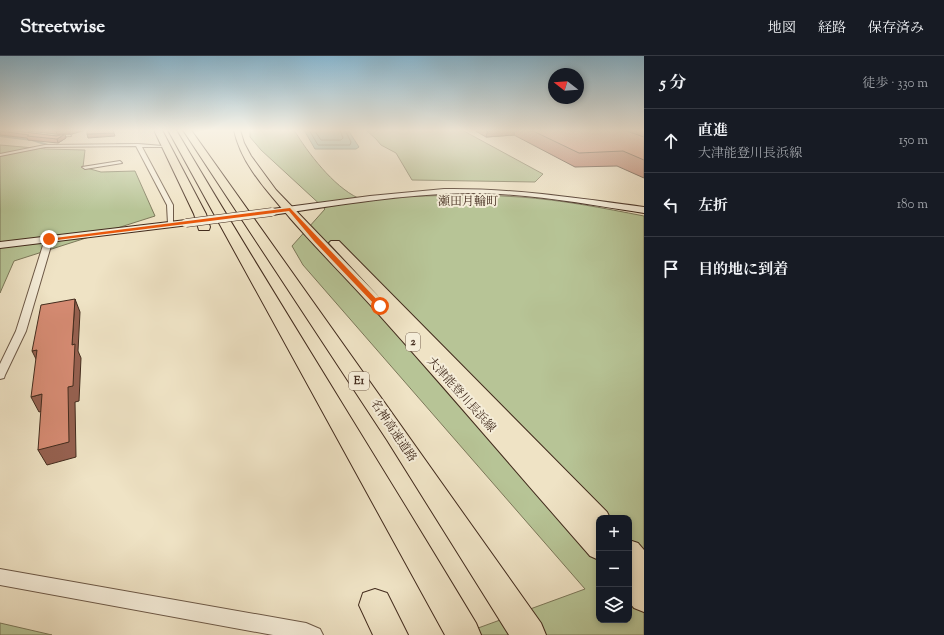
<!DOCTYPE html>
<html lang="ja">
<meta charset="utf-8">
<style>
body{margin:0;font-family:"Sorts Mill Goudy","Noto Serif JP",serif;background:#242831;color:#f1f3f6}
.controls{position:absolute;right:12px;bottom:12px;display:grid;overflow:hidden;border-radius:8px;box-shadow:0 2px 6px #0003}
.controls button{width:36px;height:36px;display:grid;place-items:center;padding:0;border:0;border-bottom:1px solid #363941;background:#171b24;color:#f1f3f6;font:20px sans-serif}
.compass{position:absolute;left:548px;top:12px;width:36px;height:36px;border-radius:50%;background:#171b24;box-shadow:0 2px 6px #0003;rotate:287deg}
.stop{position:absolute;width:12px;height:12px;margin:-9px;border:3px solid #ea580c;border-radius:50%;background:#fff}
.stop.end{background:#ea580c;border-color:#fff;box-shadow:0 1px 4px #0008}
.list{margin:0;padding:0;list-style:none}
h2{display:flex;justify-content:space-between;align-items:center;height:52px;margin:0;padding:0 16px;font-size:17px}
h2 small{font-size:13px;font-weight:400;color:#9ea1a6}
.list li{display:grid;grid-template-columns:26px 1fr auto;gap:12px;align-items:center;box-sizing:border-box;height:64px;padding:0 16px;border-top:1px solid #363941}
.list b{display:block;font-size:15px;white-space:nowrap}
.list p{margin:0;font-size:13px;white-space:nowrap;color:#9ea1a6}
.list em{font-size:13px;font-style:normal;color:#9ea1a6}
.icon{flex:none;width:22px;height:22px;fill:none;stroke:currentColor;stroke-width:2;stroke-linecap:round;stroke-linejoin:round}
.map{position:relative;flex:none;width:644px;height:579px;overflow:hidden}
header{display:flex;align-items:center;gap:24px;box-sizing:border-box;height:56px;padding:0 20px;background:#171b24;border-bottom:1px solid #363941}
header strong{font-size:19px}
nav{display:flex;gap:22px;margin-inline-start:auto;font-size:14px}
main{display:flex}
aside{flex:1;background:#171b24}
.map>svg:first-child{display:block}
.green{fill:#b7c496;stroke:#7c785a;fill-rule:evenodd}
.water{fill:#9abeb1;stroke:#778376}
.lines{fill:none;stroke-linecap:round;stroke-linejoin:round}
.shore{stroke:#6e7467;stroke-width:1}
.stream{stroke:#778376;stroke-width:2}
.street-casing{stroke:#6d5947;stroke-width:2}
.secondary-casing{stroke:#422b1d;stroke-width:2}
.primary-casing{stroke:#422b1d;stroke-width:2}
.highway-casing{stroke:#422b1d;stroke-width:2}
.street{fill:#f5edd9;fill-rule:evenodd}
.secondary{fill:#f5edd9;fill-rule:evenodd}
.primary{fill:#efe3c5;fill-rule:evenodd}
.highway{fill:#efe3c5;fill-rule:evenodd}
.secondary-bridge-casing{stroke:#422b1d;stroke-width:9;stroke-linecap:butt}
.secondary-bridge{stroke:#f5edd9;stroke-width:8}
.wall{fill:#b87863;stroke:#422b1d}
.shaded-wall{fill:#966150;stroke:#422b1d}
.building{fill:#d68b73;stroke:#422b1d}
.route{fill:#ea580c}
.labels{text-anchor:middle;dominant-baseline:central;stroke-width:4;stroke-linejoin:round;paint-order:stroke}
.shield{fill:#f5edd9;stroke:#786555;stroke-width:1}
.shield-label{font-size:11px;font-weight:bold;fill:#422b1d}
.far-quarter-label{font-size:12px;fill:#422b1d;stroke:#f5edd9}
.street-label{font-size:12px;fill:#422b1d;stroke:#f5edd9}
</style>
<header>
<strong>Streetwise</strong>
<nav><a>地図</a><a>経路</a><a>保存済み</a></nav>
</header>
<main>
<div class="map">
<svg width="644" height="579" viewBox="0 0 644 579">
<rect width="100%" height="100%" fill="#efe3c5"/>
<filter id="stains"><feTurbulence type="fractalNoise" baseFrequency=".005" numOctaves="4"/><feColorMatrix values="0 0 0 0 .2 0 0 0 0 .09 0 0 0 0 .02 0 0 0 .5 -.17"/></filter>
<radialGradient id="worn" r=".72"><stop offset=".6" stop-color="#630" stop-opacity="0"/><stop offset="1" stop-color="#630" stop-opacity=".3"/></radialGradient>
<g class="green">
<path d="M250,74H294C308,97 333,130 358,142C412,141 466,137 520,141C562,144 603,152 644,160V579H459L585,533L303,209L292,190L325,153L261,94L250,81ZM599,462H629V564H599Z"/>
<polygon points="366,74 462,74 543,118 535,126 412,124 396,97 381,89 376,83"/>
<polygon points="0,89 46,93 85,94 83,111 101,116 135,115 155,160 14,205 0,237"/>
<polygon points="0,567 52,579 0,579"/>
</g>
<polygon class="water" points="304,74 348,74 359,91 356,93 315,93"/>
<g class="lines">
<g class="shore">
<polyline points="309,74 318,89 350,89 351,86 345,74"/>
<polyline points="314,74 321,84 341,84 343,82 340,74"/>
</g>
<g class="stream">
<polyline points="0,80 32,84 48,89 56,89"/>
<polyline points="117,88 148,89"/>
</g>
<g class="street-casing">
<g id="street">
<polygon points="70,78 71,80 52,81 50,80"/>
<polygon points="138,88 163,90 161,91 142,91 173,149 173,169 168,168 167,149 136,90 45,91 0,100 0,98 45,89"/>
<polygon points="120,105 122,107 85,113 82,111"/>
<polygon points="49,181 53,183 26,275 5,319 4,322 0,323 0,308 16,275 45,183"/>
<polygon points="0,513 306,567 320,573 323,579 273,579 0,529"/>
</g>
</g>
<g class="secondary-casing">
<g id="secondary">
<path d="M444,133C512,132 577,142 644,151V157C586,148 527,137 469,137C403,138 337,149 272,159L268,156L272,153L370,140Z"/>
<polygon points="186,164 189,165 191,167 189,169 0,192 0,186"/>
</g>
</g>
<g class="primary-casing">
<g id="primary">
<path d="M234,74H240L244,87L251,100L276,134L382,244L329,187L331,185H339L607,456L610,462H599V504L590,500C518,418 447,334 374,253C346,222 317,193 290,162C268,136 241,108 234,74Z"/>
<polygon points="629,484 638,487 644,494 644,556 634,552 629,546"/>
</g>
</g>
<g class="highway-casing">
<g id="highway">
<polygon points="154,74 162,74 206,158 210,171 209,174 199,174 194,158"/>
<path d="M168,74H176C274,240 377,402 476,567L481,579H445Z"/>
<polygon points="183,74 191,74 541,567 546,579 509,579 387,384"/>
<polygon points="375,533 387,537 408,579 373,579 359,549 363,537"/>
</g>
</g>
<use href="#street" class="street"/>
<use href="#secondary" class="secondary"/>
<use href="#primary" class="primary"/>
<use href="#highway" class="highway"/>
<g class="secondary-bridge-casing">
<polyline id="secondary-bridge" points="186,167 272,156"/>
</g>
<use href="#secondary-bridge" class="secondary-bridge"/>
</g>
<g class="wall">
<polygon points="0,74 56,80 65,78 66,82 58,87 28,84 27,82 0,79"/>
<polygon points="17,74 85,74 72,78 57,78"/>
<polygon points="474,74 644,74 644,122 617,110 575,111 514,79 486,81"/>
</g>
<g class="shaded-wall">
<polygon points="73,74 85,74 72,78 57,78 56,75"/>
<polygon points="488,74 515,74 514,79 486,81"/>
<polygon points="114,77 115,80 88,82 87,78"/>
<polygon points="65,78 66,82 58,87 57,83"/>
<polygon points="75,243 80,256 78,295 81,302 79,345 75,346 76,401 47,409 38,394 72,289"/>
<polygon points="37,294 39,309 32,295"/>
<polygon points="42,338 49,353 39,356 31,341"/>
</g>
<g class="building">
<polygon points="0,74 9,74 56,80 65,78 57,83 27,80 29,79 0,75"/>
<polygon points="43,74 73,74 56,75"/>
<polygon points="87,74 113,74 114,77 87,78"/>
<polygon points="531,74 624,74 644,81 644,104 623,95 579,97"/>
<polygon points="75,243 72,289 75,288 73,330 68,331 69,386 38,394 42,338 31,341 37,294 32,295 41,249"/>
</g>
<linearGradient id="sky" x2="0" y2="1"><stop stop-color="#89b8d2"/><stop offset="0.48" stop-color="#f8f2e5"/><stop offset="1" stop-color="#f8f2e5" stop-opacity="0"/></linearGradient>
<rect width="644" height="155" fill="url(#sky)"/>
<polygon class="route" points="290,152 382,249 382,251 377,251 314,185 289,155 49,185 47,183"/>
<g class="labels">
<g class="shield">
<rect x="406" y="277" width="14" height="18" rx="3"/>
<rect x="349" y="316" width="20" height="18" rx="3"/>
</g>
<g class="shield-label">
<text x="413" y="286">2</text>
<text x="359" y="325">E1</text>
</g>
<g class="far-quarter-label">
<text x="468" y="146">瀬田月輪町</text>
</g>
<g class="street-label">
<text transform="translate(461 339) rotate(48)">大津能登川長浜線</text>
<text transform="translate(393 375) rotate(56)">名神高速道路</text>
</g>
</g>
<rect width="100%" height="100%" filter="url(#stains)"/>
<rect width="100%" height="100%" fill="url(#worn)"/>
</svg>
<div class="controls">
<button>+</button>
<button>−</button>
<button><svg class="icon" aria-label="layers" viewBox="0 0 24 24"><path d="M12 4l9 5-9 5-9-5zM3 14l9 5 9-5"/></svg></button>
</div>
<svg class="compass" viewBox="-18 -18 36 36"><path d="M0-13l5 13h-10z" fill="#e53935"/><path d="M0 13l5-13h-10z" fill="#9ea1a6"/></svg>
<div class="stop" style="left:380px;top:250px"></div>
<div class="stop end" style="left:49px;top:183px"></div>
</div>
<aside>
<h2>5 分<small>徒歩 · 330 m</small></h2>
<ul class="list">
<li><svg class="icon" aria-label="ahead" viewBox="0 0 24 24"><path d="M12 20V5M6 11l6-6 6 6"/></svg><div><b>直進</b><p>大津能登川長浜線</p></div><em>150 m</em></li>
<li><svg class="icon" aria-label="left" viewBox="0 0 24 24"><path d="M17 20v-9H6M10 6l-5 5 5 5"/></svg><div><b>左折</b></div><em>180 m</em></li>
<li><svg class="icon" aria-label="arrive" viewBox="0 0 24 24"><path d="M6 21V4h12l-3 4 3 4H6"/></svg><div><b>目的地に到着</b></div></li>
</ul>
</aside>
</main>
